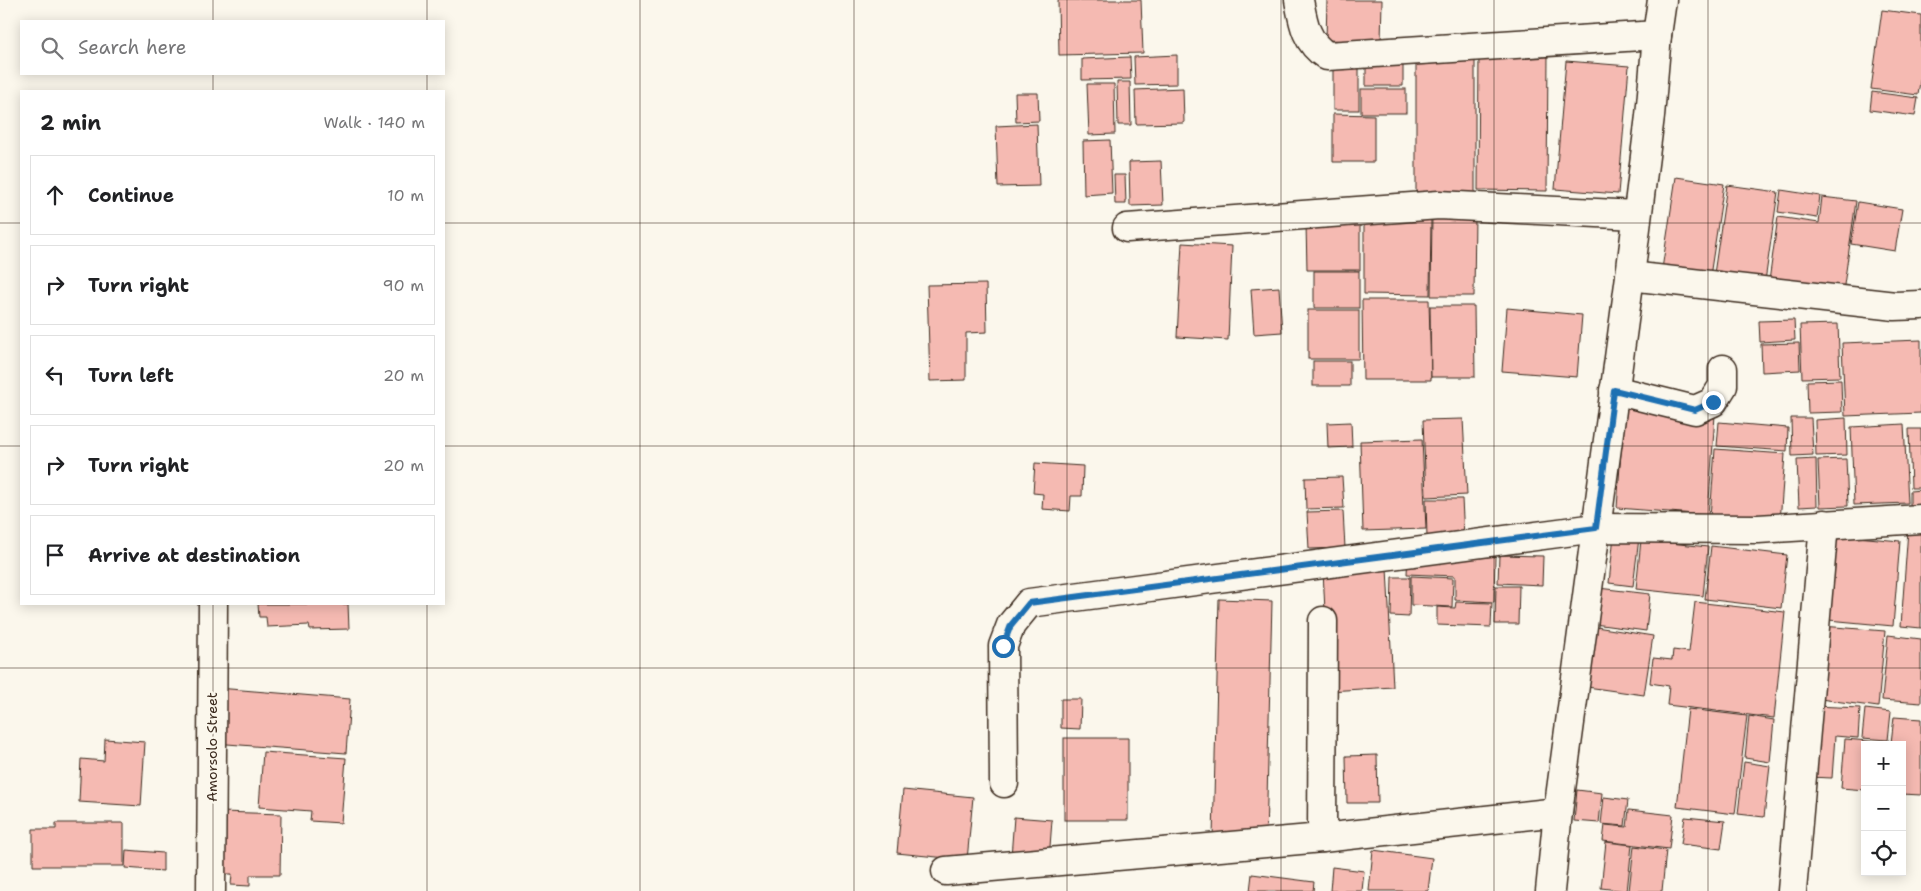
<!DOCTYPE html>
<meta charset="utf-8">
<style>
body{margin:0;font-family:"Shantell Sans",sans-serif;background:#f6f6f6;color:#202124}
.controls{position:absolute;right:15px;bottom:15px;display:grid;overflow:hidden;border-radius:0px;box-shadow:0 2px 12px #0003}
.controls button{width:45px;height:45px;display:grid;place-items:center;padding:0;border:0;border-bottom:1px solid #e0e0e0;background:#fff;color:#202124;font:25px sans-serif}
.stop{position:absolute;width:15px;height:15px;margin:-11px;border:4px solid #1f6fb2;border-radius:50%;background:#fff}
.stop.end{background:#1f6fb2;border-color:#fff;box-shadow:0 1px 5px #0008}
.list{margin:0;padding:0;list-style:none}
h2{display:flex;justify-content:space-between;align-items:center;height:65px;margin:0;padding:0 20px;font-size:21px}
h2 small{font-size:16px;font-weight:400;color:#757577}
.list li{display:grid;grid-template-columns:32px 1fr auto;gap:15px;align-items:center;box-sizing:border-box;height:80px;margin:0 10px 10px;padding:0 10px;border:1px solid #e0e0e0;border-radius:0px}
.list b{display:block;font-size:19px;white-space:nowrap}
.list em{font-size:16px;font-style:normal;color:#757577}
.icon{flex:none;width:28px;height:28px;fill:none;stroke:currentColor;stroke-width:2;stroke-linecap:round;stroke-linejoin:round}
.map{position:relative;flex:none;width:1921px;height:891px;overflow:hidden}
.search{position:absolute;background:#fff;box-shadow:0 2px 12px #0003;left:20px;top:20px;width:425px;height:55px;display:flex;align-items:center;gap:12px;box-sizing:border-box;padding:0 18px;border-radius:0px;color:#757577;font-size:19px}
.panel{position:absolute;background:#fff;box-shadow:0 2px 12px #0003;left:20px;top:90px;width:425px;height:515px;border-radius:0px}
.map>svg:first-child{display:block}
.building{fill:#f5bab2;stroke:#3b2a1e}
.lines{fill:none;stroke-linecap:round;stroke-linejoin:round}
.minor-casing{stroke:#3b2a1e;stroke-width:31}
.minor{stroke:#fbf7ec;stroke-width:28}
.route{stroke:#1f6fb2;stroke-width:6}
.grid{fill:none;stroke:#3b2a1e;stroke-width:1;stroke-opacity:0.55}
.labels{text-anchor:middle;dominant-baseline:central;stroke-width:4.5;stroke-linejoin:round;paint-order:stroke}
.street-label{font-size:14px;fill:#3b2a1e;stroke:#fbf7ec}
</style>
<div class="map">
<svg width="1921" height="891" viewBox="0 0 1921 891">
<rect width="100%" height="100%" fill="#fbf7ec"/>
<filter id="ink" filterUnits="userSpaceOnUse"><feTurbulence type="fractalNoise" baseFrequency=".02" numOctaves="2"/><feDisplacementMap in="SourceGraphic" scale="10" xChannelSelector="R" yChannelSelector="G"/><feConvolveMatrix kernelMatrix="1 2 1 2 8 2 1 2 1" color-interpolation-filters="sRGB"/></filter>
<g filter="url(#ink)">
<g class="building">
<polygon points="1058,0 1141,0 1143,53 1059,55"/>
<polygon points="1327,0 1382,0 1381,42 1326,40"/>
<polygon points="1882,10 1921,15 1921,75 1918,95 1871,89"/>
<polygon points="1479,51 1548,52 1547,191 1478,190"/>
<polygon points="1177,55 1177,84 1135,85 1134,57"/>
<polygon points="1130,57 1131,79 1082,80 1082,59"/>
<polygon points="1416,58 1475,59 1475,193 1416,192"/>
<polygon points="1566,61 1629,66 1618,194 1555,189"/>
<polygon points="1366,62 1403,63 1403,86 1366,86"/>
<rect x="1333" y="65" width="26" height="45"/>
<polygon points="1117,82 1130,82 1131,125 1118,125"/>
<polygon points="1087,84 1114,84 1115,134 1089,135"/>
<polygon points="1183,88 1184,123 1136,124 1135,90"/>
<rect x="1361" y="89" width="45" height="24"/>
<polygon points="1872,92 1918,98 1915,116 1870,110"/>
<polygon points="1015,93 1038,93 1039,121 1016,122"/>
<polygon points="1333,114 1374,115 1374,162 1333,162"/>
<polygon points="1037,124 1039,186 998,187 996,126"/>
<polygon points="1110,140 1112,193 1084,195 1083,141"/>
<polygon points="1161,161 1163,205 1130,206 1129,162"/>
<polygon points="1114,175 1125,175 1126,204 1115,204"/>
<polygon points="1676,177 1724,184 1710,276 1662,269"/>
<polygon points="1727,185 1778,192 1765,281 1714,274"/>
<polygon points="1781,190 1820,196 1817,218 1778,212"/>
<polygon points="1822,197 1856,201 1843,292 1769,281 1778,217 1819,223"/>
<polygon points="1858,202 1902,209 1895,251 1851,244"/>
<polygon points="1432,214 1475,214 1474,296 1431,296"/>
<polygon points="1364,219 1431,220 1430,295 1364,294"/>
<polygon points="1306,224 1360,224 1360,270 1307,270"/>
<polygon points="1182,243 1232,246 1228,340 1177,337"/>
<rect x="1314" y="271" width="45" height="37"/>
<polygon points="986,284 987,332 966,333 966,380 930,381 927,285"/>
<polygon points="1279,287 1282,332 1254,334 1251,289"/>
<polygon points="1362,300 1429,300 1431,380 1363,380"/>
<polygon points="1430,306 1474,306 1475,377 1431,377"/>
<polygon points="1507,308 1582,315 1577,377 1502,371"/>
<rect x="1308" y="310" width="51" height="49"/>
<polygon points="1794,320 1795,340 1760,342 1759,321"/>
<polygon points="1838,324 1840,377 1802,378 1800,325"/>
<polygon points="1921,340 1921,413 1845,416 1842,343"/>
<polygon points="1799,343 1800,370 1762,372 1761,344"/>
<rect x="1313" y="361" width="37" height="25"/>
<polygon points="1841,380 1842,412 1808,413 1807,381"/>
<polygon points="1624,408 1715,415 1708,515 1617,508"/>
<polygon points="1791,418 1811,418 1813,455 1792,456"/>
<polygon points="1846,418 1847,455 1816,456 1815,420"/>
<polygon points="1463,419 1467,495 1426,497 1423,420"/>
<polygon points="1351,422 1352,447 1328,448 1327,423"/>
<polygon points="1719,422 1788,428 1787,451 1717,446"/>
<polygon points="1904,424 1908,503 1854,505 1851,427"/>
<polygon points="1909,429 1921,429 1921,488 1911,488"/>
<polygon points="1422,439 1426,529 1363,531 1360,441"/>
<polygon points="1715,449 1785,454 1780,522 1710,517"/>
<polygon points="1816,459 1817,506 1799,507 1797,460"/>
<polygon points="1846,459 1848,506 1820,507 1818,460"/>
<polygon points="1035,463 1083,466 1082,496 1071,496 1070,511 1042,509 1043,494 1033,493"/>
<polygon points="1342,477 1344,508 1306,509 1305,478"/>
<polygon points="1921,490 1921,507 1910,507 1910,491"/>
<polygon points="1426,499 1462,499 1464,537 1427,538"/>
<polygon points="1343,511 1345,548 1309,549 1307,512"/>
<polygon points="1908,530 1921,531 1921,628 1901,626"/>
<polygon points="1825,534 1900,541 1893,626 1818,619"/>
<polygon points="1614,535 1639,538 1633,586 1609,583"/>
<polygon points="1641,540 1708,547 1703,596 1636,589"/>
<polygon points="1711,546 1787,555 1781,608 1705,599"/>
<polygon points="1408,553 1495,556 1494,602 1455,600 1455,576 1407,574"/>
<polygon points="1499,555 1543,556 1542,585 1498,583"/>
<polygon points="1387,568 1393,687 1329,691 1323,571"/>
<polygon points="1411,576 1453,578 1452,607 1411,605"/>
<polygon points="1392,577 1410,577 1409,617 1391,616"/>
<polygon points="1496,586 1519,586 1518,624 1495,624"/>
<polygon points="1598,588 1650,594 1646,631 1594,624"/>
<polygon points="1219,599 1272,601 1266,839 1213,838"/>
<polygon points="1456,602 1492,603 1491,627 1437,625 1437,607 1455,608"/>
<polygon points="1695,602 1785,612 1774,718 1667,705 1669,686 1650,683 1653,658 1672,660 1673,650 1689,652"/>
<polygon points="258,604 348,604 349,629 310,630 309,625 267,627 266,617 259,617"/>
<polygon points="1822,626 1885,631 1878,707 1813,698"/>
<polygon points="1596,627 1653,636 1644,695 1587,687"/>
<polygon points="1888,635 1921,639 1921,703 1882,700"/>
<polygon points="218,688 350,699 346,753 214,743"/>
<polygon points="1061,699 1081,699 1080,729 1061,728"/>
<polygon points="1814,706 1860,708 1858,738 1835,736 1832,778 1808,777"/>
<polygon points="1688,709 1747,716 1735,814 1677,807"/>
<polygon points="1865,709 1891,712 1888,740 1862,738"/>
<polygon points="1749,716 1774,720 1770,762 1745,758"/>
<polygon points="1894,717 1921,719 1921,795 1902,794 1902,745 1865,745 1865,790 1841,788 1845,739 1891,743"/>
<rect x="1064" y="738" width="64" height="82"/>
<polygon points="105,739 145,742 141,806 79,802 81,759 104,761"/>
<polygon points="263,752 346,758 341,823 310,821 311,811 259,807"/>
<polygon points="1377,755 1378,803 1347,803 1346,756"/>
<polygon points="1744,762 1770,766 1764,817 1738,814"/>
<polygon points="903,790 973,797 967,860 897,853"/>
<polygon points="1577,790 1602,793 1599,823 1574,821"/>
<polygon points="1604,797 1628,800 1625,826 1601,824"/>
<polygon points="1629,810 1673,815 1669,849 1603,841 1605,825 1627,827"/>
<polygon points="221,812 281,814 280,875 250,875 250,886 231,885 232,874 220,874"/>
<polygon points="1014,817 1052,820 1049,860 1011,857"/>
<polygon points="1685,817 1725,821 1721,849 1681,844"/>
<polygon points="56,823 124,823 124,866 33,866 33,829 56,829"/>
<polygon points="1606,842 1632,845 1627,891 1601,888"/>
<polygon points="1634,846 1666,850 1662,891 1629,891"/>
<polygon points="126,850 163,853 163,871 125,868"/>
<polygon points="1373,850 1432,858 1428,891 1369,891"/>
<polygon points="1332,867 1364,871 1362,891 1330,891"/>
<polygon points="1252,874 1314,882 1313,891 1250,891"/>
</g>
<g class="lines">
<g class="minor-casing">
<g id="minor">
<path d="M1299,0C1303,22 1306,43 1327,56L1657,35"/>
<polyline points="1127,228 1439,205 1636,215"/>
<polyline points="1630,276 1895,306 1921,305"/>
<polyline points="1614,390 1695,410 1713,402 1723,386 1723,369"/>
<polyline points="1004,783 1003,646 1011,625 1029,603 1596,528 1758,529 1921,519"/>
<polyline points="1322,838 1323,621"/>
<polyline points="946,871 1322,838 1558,812"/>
<polyline points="211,891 213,604"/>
<polyline points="1550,891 1558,812 1630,276 1650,116 1657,35 1662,0"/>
<polyline points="1792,891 1824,524"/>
</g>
</g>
<use href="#minor" class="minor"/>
</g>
</g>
<g class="lines" filter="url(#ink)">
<polyline class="route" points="1003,646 1011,625 1029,603 1596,528 1614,390 1695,410 1713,402"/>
</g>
<path class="grid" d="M213,0V21M427,0V21M640,0V891M854,0V891M1067,0V891M1281,0V891M1494,0V891M1708,0V891M213,74V91M427,74V91M0,223H21M444,223H1921M0,446H21M444,446H1921M213,604V891M427,604V891M0,668H1921"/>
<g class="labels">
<g class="street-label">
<text transform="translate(212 747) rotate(-90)">Amorsolo Street</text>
</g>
</g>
</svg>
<div class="controls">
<button>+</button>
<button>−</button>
<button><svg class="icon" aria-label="locate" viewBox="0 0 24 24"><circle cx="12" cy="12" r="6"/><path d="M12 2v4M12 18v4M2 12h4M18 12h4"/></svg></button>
</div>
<div class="stop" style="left:1003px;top:646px"></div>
<div class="stop end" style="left:1713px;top:402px"></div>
<div class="search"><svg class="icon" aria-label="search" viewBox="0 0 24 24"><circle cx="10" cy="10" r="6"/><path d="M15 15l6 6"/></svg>Search here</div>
<section class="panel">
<h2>2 min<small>Walk · 140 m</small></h2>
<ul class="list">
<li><svg class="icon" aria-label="ahead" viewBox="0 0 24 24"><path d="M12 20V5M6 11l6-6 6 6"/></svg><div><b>Continue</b></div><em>10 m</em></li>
<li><svg class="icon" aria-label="right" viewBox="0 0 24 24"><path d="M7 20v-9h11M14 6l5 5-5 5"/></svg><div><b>Turn right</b></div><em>90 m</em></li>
<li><svg class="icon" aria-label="left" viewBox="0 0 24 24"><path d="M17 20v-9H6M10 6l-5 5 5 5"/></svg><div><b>Turn left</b></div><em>20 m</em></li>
<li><svg class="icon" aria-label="right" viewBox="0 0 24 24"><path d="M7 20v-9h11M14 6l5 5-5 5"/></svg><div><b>Turn right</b></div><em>20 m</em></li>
<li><svg class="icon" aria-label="arrive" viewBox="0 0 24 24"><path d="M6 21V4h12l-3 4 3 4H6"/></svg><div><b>Arrive at destination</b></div></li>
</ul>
</section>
</div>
